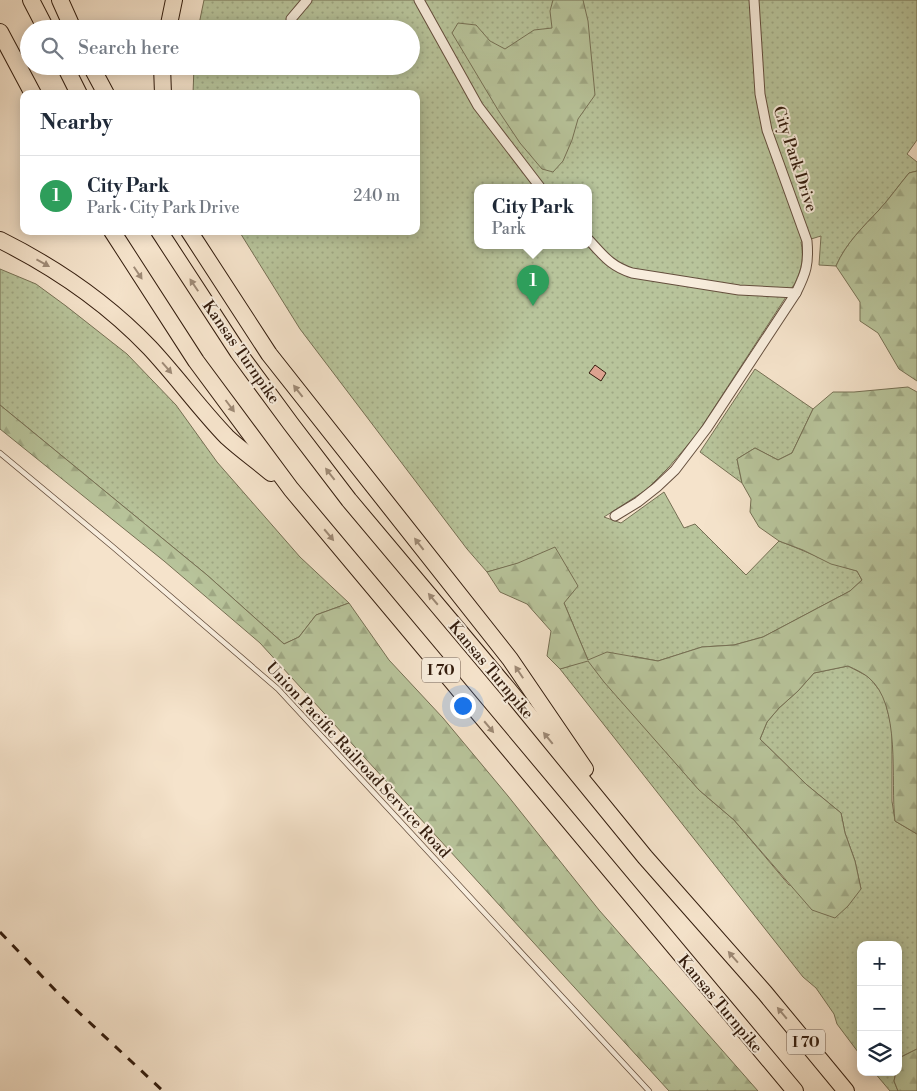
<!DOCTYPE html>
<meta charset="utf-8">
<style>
body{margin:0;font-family:"Libre Bodoni",serif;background:#f6f6f7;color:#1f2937}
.controls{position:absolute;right:15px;bottom:15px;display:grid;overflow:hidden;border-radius:10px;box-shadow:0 2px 12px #0003}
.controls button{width:45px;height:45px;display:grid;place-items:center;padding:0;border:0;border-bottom:1px solid #e0e1e3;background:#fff;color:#1f2937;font:25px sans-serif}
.you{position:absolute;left:462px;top:705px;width:18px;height:18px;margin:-12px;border:4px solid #fff;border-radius:50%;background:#1a73e8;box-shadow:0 0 0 8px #1a73e833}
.badge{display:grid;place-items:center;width:32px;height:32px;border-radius:50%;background:#0b8043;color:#fff;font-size:16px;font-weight:700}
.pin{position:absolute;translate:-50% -41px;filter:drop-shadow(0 1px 2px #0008)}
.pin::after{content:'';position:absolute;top:26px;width:18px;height:15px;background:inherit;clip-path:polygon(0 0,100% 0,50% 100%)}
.popup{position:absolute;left:474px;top:184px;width:118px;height:65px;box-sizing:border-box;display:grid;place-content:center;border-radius:10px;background:#fff;filter:drop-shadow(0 1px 4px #0005);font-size:16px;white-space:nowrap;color:#747a83}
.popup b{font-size:19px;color:#1f2937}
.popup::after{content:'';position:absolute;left:50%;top:100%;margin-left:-10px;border:10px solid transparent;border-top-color:#fff}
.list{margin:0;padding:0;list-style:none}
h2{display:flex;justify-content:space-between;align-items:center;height:65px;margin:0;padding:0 20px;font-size:21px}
h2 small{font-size:16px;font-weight:400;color:#747a83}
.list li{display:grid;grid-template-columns:32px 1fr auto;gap:15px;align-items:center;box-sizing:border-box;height:80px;padding:0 20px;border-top:1px solid #e0e1e3}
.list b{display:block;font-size:19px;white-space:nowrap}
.list p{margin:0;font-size:16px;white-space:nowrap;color:#747a83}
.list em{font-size:16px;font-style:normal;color:#747a83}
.icon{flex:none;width:28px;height:28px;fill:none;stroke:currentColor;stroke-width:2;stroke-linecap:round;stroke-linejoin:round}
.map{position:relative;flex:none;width:917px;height:1091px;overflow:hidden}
.search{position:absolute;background:#fff;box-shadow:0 2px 12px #0003;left:20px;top:20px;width:400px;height:55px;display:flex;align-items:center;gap:12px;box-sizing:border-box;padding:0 18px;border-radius:28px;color:#747a83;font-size:19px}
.panel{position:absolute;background:#fff;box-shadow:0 2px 12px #0003;left:20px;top:90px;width:400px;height:145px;border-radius:10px}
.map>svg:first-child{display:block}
.green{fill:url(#green-dots);stroke:#767054;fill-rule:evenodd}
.forest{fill:url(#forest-firs);stroke:#767054}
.building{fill:#dda290;stroke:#341d0e}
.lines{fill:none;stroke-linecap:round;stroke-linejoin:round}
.service-casing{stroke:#644e3d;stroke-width:6}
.minor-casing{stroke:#644e3d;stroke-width:11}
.motorway-casing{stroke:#341d0e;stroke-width:18}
.service{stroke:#f8eddd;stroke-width:4.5}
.minor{stroke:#f8eddd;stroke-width:9}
.motorway{stroke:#f5e3cb;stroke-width:16}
.rail{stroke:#341d0e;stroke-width:3;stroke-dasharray:9 9;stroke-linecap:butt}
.oneway{fill:#9e8a76}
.labels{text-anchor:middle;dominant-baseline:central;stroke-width:4;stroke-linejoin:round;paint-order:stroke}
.shield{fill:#f8eddd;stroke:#6f5b4c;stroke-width:1}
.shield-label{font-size:15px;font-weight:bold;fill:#341d0e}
.street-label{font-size:16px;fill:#341d0e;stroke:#f8eddd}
</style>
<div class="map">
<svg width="917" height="1091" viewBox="0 0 917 1091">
<defs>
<pattern id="green-dots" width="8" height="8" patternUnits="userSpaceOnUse" patternTransform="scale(1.25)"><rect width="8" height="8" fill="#b8c49b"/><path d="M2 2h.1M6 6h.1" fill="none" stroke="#9fa884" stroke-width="1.8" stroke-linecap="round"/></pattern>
<pattern id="forest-firs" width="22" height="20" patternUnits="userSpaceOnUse" patternTransform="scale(1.25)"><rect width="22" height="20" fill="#b8c49b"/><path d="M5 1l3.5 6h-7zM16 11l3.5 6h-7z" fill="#9fa884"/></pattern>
</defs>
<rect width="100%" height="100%" fill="#f5e3cb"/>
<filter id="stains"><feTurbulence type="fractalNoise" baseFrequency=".004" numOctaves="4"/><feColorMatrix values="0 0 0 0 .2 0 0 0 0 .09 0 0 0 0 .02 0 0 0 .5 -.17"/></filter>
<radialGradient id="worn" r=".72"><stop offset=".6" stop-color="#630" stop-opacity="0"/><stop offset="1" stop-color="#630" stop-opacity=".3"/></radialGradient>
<g class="green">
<path d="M204,0H917V140L907,154L917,162V171L909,173C899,185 890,198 879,210C863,227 846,243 836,266L819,265L821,236L801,242C804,258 802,268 795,283L697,434L669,467L646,490L604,517L621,523L664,492L684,528L695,524L746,575L779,541C806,551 829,563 857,571L862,580L850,591L763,637L734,645L702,647L658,661L632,656L640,721L699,790L734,820L789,885L861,889L855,861L845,833L841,813L807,785L760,739L767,722L779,708L798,691L814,673L848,666L869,677L884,696L892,729V801L895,821L917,834V1049L901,1057L898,1065V945H861V1056L837,1024L834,1014L816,988L803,977L560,669L588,660L564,603L520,563L487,572L467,549L300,329L239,231H416V94H193L194,66H411V29H198ZM478,187H588V245H478Z"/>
<polygon points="0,269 36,284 66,306 127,354 176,405 217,462 300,557 349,603 316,615 299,637 284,644 207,575 0,405"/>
<polygon points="755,369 813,409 792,453 778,460 755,448 737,459 742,483 700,452"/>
<polygon points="874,1072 896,1072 894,1081 898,1091 890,1091"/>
</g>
<g class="forest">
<polygon points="553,0 583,0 588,21 595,95 578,119 572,140 563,161 553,172 542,169 520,143 498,110 452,33 458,23 476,25 490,41 505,49 534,30 552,28 550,11"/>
<path d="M917,171V381L899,369L878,333L860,321V302L836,266C846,243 863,227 879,210C890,198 899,185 909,173Z"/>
<path d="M908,387L917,392V834L895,821C890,781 902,704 868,677C863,673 855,669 848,666L814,673L798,691L779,708L767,722L760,739L807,785L841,813L845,833L855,861L861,889L848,906L835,918L812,910L734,820L699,790L604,682L588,661L560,669L547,656L551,631L527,604L500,592L487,572L518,563L555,547L578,586L564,603L588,660L607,652L658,661L702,647L734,645L763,637L850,591L862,580L857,571L831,564L803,550L779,541L759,527L750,512L751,499L742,483L737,459L755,448L778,460L792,453L813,409L833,392H854Z"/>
<polygon points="0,405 207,575 284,644 299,637 316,615 349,603 389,660 443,718 508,796 599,910 758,1091 669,1091 260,643 164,561 0,429"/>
<polygon points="917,1049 917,1091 898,1091 894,1081 896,1072 898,1072 901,1057"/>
</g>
<polygon class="building" points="595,365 606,373 601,381 589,373"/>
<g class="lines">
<g class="service-casing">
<polyline id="service" points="0,453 113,547 278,689 649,1091"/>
</g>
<g class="minor-casing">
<g id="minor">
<polyline points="419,0 478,106 540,187"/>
<polyline points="291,19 307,0"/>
<path d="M588,239C603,255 610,266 632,273L739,290L796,293"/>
<path d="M615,516L638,502L657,487L675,470L707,428L796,293C806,273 809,264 807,241L767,130L760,94L754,0"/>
</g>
</g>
<g class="motorway-casing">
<g id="motorway">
<polyline points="31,0 46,29"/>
<polyline points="60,0 73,29"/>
<polyline points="168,29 174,0"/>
<polyline points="0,32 33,94"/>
<polyline points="65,66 79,94"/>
<polyline points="91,66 106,94"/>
<polyline points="162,66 163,94"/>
<polyline points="112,231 196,361 291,489 795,1091"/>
<polyline points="159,231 238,352 291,424 349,500 507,688 645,857 765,993 846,1091"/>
<polyline points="189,231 269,354 510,659 585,769"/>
<path d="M0,240C56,268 107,303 150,348C177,377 200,409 227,437C241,450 257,461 271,473"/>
</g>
</g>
<use href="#service" class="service"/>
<use href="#minor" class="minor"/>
<use href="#motorway" class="motorway"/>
<polyline class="rail" points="0,932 57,992 163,1091"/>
</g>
<defs><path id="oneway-solid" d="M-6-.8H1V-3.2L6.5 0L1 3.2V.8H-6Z" transform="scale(1.25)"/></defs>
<g class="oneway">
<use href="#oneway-solid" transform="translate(43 263) rotate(29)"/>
<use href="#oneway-solid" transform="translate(138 273) rotate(56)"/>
<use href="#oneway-solid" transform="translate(194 285) rotate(-124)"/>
<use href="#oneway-solid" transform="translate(167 368) rotate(49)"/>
<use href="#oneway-solid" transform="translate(298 391) rotate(-128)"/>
<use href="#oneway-solid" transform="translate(230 406) rotate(53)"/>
<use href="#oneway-solid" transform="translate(330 474) rotate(-128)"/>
<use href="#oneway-solid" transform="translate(329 535) rotate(50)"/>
<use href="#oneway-solid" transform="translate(419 544) rotate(-128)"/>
<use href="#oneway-solid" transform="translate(433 599) rotate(-130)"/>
<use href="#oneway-solid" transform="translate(519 672) rotate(-124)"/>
<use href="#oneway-solid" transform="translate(489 727) rotate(50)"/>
<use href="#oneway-solid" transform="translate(548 738) rotate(-129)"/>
<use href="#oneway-solid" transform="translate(733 957) rotate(-131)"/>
<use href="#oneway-solid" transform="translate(782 1013) rotate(-130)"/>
</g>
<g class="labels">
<g class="shield">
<rect x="422" y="657.5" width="38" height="25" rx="4"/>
<rect x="787" y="1029.5" width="38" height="25" rx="4"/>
</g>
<g class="shield-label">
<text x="441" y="670">I 70</text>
<text x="806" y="1042">I 70</text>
</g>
<g class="street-label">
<text transform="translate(795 159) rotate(72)">City Park Drive</text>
<text transform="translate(241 352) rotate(55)">Kansas Turnpike</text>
<text transform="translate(491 670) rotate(50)">Kansas Turnpike</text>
<text transform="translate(358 760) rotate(47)">Union Pacific Railroad Service Road</text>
<text transform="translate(720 1004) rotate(50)">Kansas Turnpike</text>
</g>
</g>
<rect width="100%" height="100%" filter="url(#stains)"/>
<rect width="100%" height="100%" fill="url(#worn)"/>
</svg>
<div class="controls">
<button>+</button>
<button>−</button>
<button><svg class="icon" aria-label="layers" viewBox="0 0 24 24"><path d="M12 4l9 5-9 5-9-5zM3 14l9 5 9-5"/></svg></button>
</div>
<div class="you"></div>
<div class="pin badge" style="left:533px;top:306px;background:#2e9e5b">1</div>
<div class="popup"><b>City Park</b>Park</div>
<div class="search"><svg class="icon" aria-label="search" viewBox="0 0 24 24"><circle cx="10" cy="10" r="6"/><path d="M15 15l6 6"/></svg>Search here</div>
<section class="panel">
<h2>Nearby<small></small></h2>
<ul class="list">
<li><span class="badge" style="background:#2e9e5b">1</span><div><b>City Park</b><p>Park · City Park Drive</p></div><em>240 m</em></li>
</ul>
</section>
</div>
